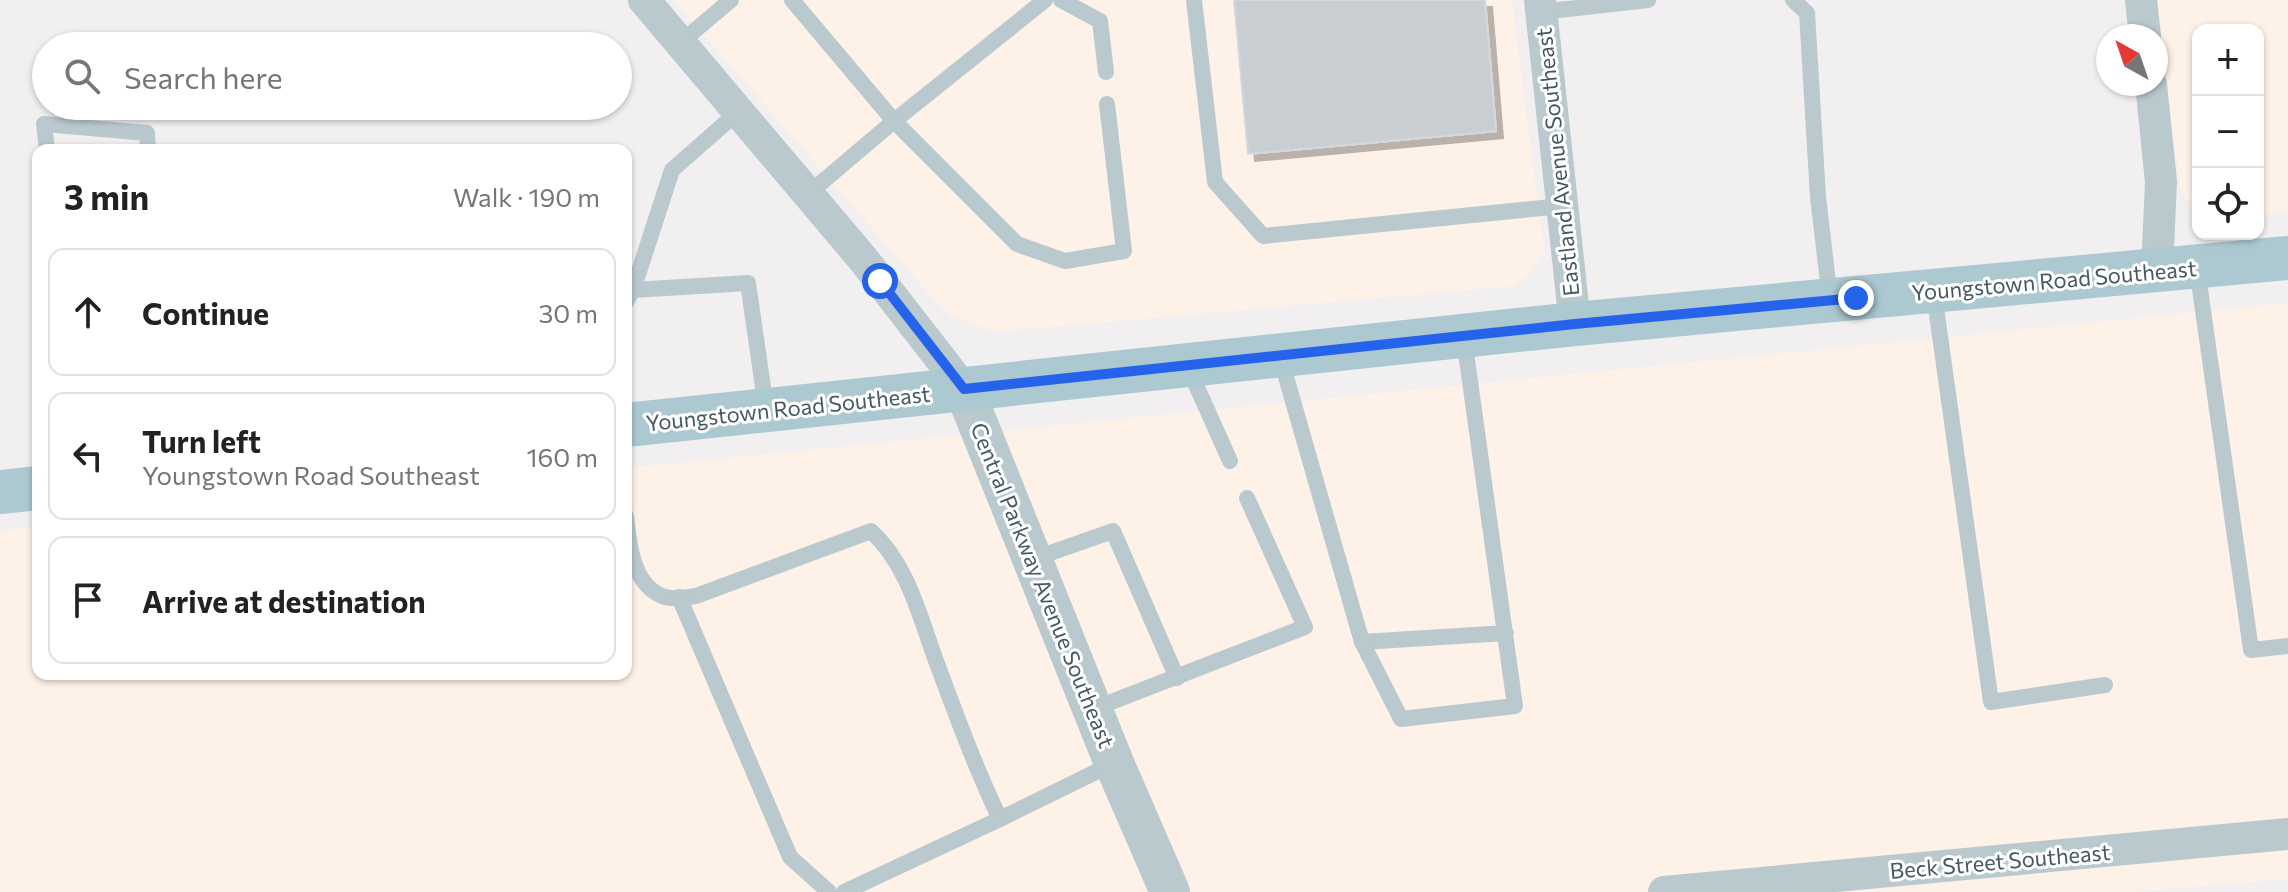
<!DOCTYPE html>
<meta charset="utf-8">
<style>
body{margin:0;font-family:Commissioner,sans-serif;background:#f6f6f6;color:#222}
.controls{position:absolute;right:24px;top:24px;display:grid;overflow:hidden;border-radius:16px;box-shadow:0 2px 6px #0004}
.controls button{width:72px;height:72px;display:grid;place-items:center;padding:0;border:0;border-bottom:2px solid #e0e0e0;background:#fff;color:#222;font:40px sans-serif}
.compass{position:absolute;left:2096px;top:24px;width:72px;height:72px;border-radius:50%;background:#fff;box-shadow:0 2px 6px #0004;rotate:320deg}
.stop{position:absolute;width:24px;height:24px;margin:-18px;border:6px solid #2563eb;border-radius:50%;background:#fff}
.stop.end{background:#2563eb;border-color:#fff;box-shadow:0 2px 8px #0008}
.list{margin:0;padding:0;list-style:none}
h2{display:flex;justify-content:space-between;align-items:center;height:104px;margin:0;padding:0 32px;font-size:34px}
h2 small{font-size:26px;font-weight:400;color:#767676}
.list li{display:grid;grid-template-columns:52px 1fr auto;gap:24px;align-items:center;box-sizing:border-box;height:128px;margin:0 16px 16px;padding:0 16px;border:2px solid #e0e0e0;border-radius:16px}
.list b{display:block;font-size:30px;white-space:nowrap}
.list p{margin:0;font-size:26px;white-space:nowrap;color:#767676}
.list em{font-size:26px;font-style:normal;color:#767676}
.icon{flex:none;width:44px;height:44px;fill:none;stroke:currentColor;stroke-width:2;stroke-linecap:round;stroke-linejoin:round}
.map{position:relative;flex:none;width:2288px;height:892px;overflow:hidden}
.search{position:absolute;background:#fff;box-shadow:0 2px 6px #0004;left:32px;top:32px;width:600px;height:88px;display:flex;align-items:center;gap:20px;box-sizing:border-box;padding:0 28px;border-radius:44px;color:#767676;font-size:30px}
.panel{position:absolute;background:#fff;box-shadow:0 2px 6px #0004;left:32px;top:144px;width:600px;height:536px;border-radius:16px}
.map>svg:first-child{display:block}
.commercial{fill:#fef2e8}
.building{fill:#c9ced3;stroke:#d3d8dc;stroke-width:2;filter:url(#shadow)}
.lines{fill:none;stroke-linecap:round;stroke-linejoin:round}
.service{stroke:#b9c9ce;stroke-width:16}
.minor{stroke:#b9c9ce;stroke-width:32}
.tertiary{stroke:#b9c9ce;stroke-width:40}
.primary{stroke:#acc8d1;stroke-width:44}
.route{stroke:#2563eb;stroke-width:10}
.labels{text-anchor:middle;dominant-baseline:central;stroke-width:6;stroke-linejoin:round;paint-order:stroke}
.street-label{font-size:22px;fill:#45595f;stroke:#fff}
</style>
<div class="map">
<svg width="2288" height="892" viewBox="0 0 2288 892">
<defs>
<filter id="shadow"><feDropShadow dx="7" dy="7" stdDeviation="0" flood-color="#0004"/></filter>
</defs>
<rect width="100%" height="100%" fill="#f2eff0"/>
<g class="commercial">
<polygon points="674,0 1512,0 1544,251 1530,274 1514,286 994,332 951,316 929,294"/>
<polygon points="2156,0 2288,0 2288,212 2258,216 2258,30 2198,30 2198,212 2193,209 2180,187"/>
<polygon points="2288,303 2288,879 2134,892 0,892 0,531 38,527 38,674 626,674 626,468"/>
</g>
<polygon class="building" points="1234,0 1485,0 1496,131 1248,154"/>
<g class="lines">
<g class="service">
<polyline points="792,0 894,121 1045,0"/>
<polyline points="1061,0 1100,21 1106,72"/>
<polyline points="1194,0 1215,182 1263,236 1562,206"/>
<polyline points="1793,0 1807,13 1818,197 1830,299"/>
<polyline points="1541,12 1648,0"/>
<polyline points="680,43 731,0"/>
<polyline points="47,150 44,124 147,133 148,150"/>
<polyline points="808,194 894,121 1017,244 1065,261 1124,251 1107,104"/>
<polyline points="2197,268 2251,650 2288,646"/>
<polyline points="633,290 748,283 766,408"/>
<polyline points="1934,293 1991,702 2105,685"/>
<polyline points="626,302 633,290 672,170 738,112"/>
<polyline points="1464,338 1515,706 1401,719 1362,642 1506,633"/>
<polyline points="1280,356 1362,642"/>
<polyline points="1188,367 1230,461"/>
<path d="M626,516C629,545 633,587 665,597C674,600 687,597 696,596L871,531C907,564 919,614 935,658C955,712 975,767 1000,819L1114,763"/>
<polyline points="1033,559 1113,531 1177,678"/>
<polyline points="679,597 790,857 829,892"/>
<polyline points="1093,709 1305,627 1247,498"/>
<polyline points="844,892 1000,819"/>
</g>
<g class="minor">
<polyline points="644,0 863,259 964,389"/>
<polyline points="1540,0 1575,324"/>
<polyline points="2141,0 2145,36"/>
<polyline points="2151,84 2161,182 2157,270"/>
<polyline points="1664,892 2288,834"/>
</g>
<polyline class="tertiary" points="964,389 1114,763 1170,892"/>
<g class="primary">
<polyline points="626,425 1575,324 2288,258"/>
<polyline points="0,492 38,488"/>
</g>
</g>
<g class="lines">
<polyline class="route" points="880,281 964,389 1575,324 1856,298"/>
</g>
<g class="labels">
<g class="street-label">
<text transform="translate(1557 162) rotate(-96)">Eastland Avenue Southeast</text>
<text transform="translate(2054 280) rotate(-5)">Youngstown Road Southeast</text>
<text transform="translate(788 408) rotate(-6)">Youngstown Road Southeast</text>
<text transform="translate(1043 585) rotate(68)">Central Parkway Avenue Southeast</text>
<text transform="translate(2000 861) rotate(-5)">Beck Street Southeast</text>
</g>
</g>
</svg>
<div class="controls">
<button>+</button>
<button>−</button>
<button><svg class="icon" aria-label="locate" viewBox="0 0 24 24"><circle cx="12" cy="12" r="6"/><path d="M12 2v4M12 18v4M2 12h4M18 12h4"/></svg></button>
</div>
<svg class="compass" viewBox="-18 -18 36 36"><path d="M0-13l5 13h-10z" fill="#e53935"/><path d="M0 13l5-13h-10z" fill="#767676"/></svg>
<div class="stop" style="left:880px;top:281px"></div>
<div class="stop end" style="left:1856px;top:298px"></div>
<div class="search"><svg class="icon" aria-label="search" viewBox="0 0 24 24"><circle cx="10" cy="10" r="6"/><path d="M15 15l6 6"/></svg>Search here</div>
<section class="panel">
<h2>3 min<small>Walk · 190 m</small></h2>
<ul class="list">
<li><svg class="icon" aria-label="ahead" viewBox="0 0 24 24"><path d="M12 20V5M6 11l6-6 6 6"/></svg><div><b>Continue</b></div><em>30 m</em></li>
<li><svg class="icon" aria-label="left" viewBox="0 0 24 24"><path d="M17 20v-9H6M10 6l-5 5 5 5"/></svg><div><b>Turn left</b><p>Youngstown Road Southeast</p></div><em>160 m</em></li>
<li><svg class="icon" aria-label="arrive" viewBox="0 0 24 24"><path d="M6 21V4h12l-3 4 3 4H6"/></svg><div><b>Arrive at destination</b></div></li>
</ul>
</section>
</div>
